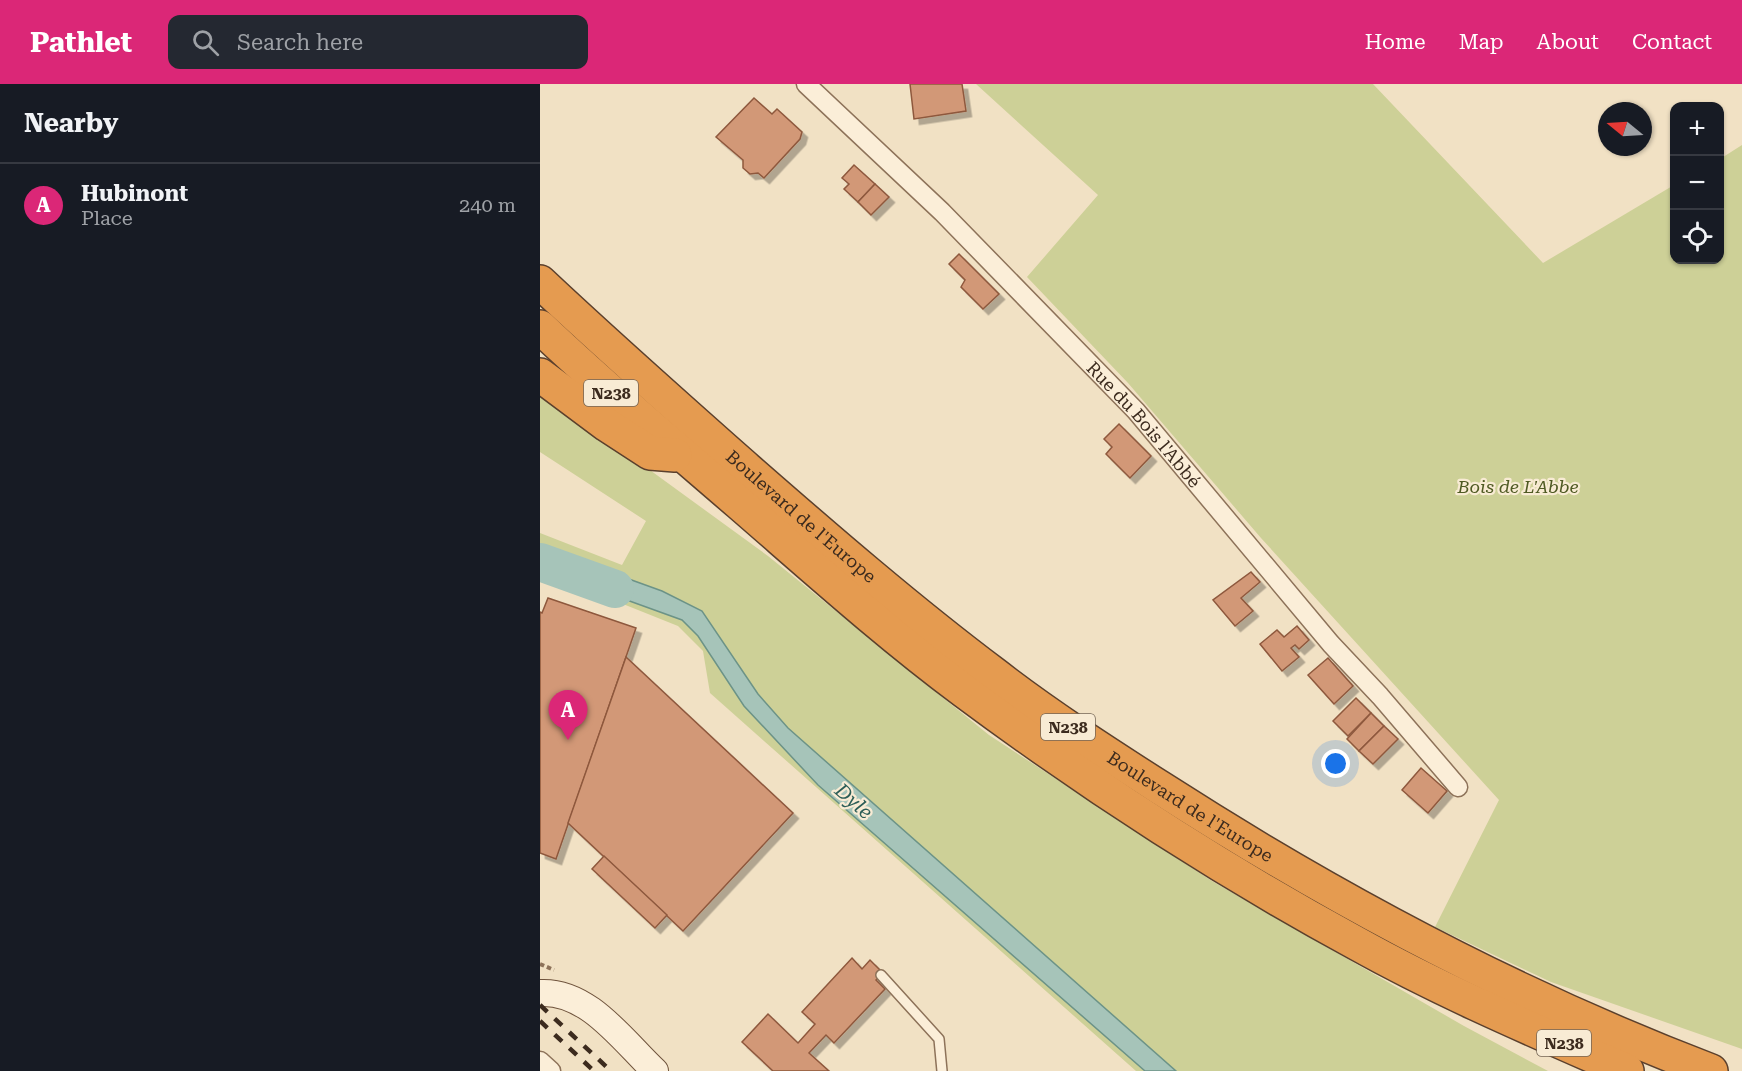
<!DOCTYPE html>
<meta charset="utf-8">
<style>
body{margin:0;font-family:"Roboto Serif",serif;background:#242831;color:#f1f3f6}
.controls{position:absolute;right:18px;top:18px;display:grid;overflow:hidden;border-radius:12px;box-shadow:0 2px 4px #0004}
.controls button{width:54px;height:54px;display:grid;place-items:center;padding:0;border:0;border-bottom:2px solid #363941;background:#171b24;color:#f1f3f6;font:30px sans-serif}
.compass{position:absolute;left:1058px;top:18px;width:54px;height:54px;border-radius:50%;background:#171b24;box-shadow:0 2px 4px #0004;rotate:288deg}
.you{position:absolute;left:796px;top:680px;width:21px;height:21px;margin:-15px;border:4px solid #fff;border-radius:50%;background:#1a73e8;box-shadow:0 0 0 9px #1a73e833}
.badge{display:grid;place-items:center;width:39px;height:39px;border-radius:50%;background:#db2777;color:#fff;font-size:20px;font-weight:700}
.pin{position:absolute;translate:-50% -50px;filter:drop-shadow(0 2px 3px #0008)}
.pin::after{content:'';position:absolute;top:32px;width:21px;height:18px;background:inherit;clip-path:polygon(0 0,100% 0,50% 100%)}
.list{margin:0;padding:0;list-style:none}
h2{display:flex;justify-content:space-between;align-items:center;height:78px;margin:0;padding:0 24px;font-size:26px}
h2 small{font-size:20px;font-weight:400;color:#9ea1a6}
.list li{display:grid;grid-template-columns:39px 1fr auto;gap:18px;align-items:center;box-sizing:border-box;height:84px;padding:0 24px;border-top:2px solid #363941}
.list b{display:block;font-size:22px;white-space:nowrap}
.list p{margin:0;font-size:20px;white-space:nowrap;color:#9ea1a6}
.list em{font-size:20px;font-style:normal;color:#9ea1a6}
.icon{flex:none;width:33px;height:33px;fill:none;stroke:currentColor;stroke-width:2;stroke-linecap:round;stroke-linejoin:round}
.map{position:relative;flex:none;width:1202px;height:987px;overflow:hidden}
header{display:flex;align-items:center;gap:36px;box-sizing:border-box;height:84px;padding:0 30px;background:#db2777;color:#fff}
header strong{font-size:28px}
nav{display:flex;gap:33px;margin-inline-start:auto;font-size:21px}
.search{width:420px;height:54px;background:#242831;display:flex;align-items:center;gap:15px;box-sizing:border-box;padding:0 21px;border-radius:12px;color:#9ea1a6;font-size:22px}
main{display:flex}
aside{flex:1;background:#171b24}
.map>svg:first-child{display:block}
.green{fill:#cdd097}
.water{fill:#a6c4b9;stroke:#6c9387;stroke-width:1.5}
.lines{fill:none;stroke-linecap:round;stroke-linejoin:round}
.river{stroke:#a6c4b9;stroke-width:38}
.building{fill:#d29877;stroke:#8e583d;stroke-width:1.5;filter:url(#shadow)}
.lane-casing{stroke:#8d7259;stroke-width:12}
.street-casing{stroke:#8d7259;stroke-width:21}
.secondary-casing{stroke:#6f533c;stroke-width:28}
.highway-casing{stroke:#5b402d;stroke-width:36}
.path{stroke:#8d7259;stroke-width:4;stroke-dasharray:4.5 3;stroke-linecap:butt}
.lane{stroke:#fbeed8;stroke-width:9}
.street{stroke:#fbeed8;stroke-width:18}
.secondary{stroke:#fbeed8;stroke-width:26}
.highway{stroke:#e59b50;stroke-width:33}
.rail{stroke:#3c2b1e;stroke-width:4.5;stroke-dasharray:10 10;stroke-linecap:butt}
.labels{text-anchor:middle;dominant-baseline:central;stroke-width:4.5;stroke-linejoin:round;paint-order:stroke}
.shield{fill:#f8ebd4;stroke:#746555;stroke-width:1.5}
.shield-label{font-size:16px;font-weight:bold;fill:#3c2b1e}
.street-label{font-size:18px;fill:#3c2b1e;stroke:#f8ebd4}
.park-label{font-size:18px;font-style:italic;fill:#4f5a23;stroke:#f8ebd4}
.water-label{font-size:20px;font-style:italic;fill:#2c5d57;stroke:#f8ebd4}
</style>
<header>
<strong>Pathlet</strong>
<div class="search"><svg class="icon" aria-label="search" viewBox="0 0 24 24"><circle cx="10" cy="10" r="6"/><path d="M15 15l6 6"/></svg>Search here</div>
<nav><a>Home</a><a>Map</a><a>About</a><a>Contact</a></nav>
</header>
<main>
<aside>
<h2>Nearby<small></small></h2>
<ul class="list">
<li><span class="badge">A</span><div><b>Hubinont</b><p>Place</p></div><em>240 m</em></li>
</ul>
</aside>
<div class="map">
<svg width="1202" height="987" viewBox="0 0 1202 987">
<defs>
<filter id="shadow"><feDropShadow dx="5.5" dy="5.5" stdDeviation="0" flood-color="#0004"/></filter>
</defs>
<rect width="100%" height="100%" fill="#f1e1c4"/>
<g class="green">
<polygon points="436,0 833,0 1003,179 1134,101 1134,176 1180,176 1180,75 1202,61 1202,965 1011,898 895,843 959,716 721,454 588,299 487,193 558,111"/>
<polygon points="0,306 228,472 449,651 672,797 924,942 1008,987 636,987 248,644 218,610 162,527 24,493 142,536 158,552 204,622 605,987 596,987 170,609 163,567 138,542 33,500 0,495 0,449 82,481 106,437 0,368"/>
</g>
<polygon class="water" points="39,477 122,507 162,527 218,610 248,644 636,987 605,987 278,701 204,622 158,552 142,536 23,493"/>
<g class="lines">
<polyline class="river" points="0,478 75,505"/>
</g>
<g class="building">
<polygon points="370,0 422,0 426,27 374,35"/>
<polygon points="214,14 232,30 237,25 262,48 260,55 224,94 218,89 210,90 203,84 203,76 176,53"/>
<polygon points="314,81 335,100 318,118 304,105 309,100 302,94"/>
<polygon points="335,100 349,113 331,131 318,118"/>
<polygon points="419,170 459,210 443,225 421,203 425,196 409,180"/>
<polygon points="579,340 611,372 590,394 566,370 572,363 564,355"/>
<polygon points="711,488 720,498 701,514 713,527 695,542 673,516"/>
<polygon points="8,514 96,544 16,775 0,769 0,528 2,529"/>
<polygon points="757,542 769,556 759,565 755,561 751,564 759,573 742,587 720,560 737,546 744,553"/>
<polygon points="86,573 253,729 143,847 28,739"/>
<polygon points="788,574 813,602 794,620 768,591"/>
<polygon points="816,614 831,629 808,652 793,637"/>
<polygon points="831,629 844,642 819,667 807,655"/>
<polygon points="844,642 858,655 833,680 819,667"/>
<polygon points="881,684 907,707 888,729 862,706"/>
<polygon points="64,772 127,831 115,844 52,785"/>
<polygon points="312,874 322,885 330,876 343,889 336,896 345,905 294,959 286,951 269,969 289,987 233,987 202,958 228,930 258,959 275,940 262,928"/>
</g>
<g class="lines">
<g class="lane-casing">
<polyline id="lane" points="341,891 399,955 402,987"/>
</g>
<g class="street-casing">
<g id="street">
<path id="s1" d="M266,0L402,128L596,327L791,560L840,612L918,703"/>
<polyline points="0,977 11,987"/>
</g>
</g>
<g class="secondary-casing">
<path id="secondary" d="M0,909C48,906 83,957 115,987"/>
</g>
<g class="highway-casing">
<g id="highway">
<path id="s2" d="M0,198C68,262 137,323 207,385C287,455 369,526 454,590C507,631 563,667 619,703C793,815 977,913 1171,987"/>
<path d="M0,243C64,304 132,361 199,419C273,483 346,549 424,607C549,700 680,785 816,859C904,908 996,947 1087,987"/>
<polyline points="0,291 67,341 110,369 135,371"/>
</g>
</g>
<polyline class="path" points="0,880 14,886"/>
<use href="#lane" class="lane"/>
<use href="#street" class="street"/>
<use href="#secondary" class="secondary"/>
<use href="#highway" class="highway"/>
<g class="rail">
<polyline points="0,921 71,987"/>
<polyline points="0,937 54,987"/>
</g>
</g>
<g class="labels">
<g class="shield">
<rect x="44" y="296" width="54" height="26" rx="4.5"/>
<rect x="501" y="630" width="54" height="26" rx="4.5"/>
<rect x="997" y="946" width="54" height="26" rx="4.5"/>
</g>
<g class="shield-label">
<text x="71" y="309">N238</text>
<text x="528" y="643">N238</text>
<text x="1024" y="959">N238</text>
</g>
<g class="street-label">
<text stroke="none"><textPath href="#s1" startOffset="480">Rue du Bois l'Abbé</textPath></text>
<text stroke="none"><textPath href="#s2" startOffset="351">Boulevard de l'Europe</textPath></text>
<text stroke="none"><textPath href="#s2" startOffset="837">Boulevard de l'Europe</textPath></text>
</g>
<g class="park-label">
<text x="978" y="402">Bois de L'Abbe</text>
</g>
<g class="water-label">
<text transform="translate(314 717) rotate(41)">Dyle</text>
</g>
</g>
</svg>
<div class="controls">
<button>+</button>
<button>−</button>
<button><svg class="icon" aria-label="locate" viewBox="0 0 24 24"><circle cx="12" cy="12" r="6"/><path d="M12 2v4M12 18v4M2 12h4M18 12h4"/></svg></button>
</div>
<svg class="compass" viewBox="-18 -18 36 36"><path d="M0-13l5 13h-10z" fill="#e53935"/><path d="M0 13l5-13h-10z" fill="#9ea1a6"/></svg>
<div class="you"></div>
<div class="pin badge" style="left:28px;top:656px">A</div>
</div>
</main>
